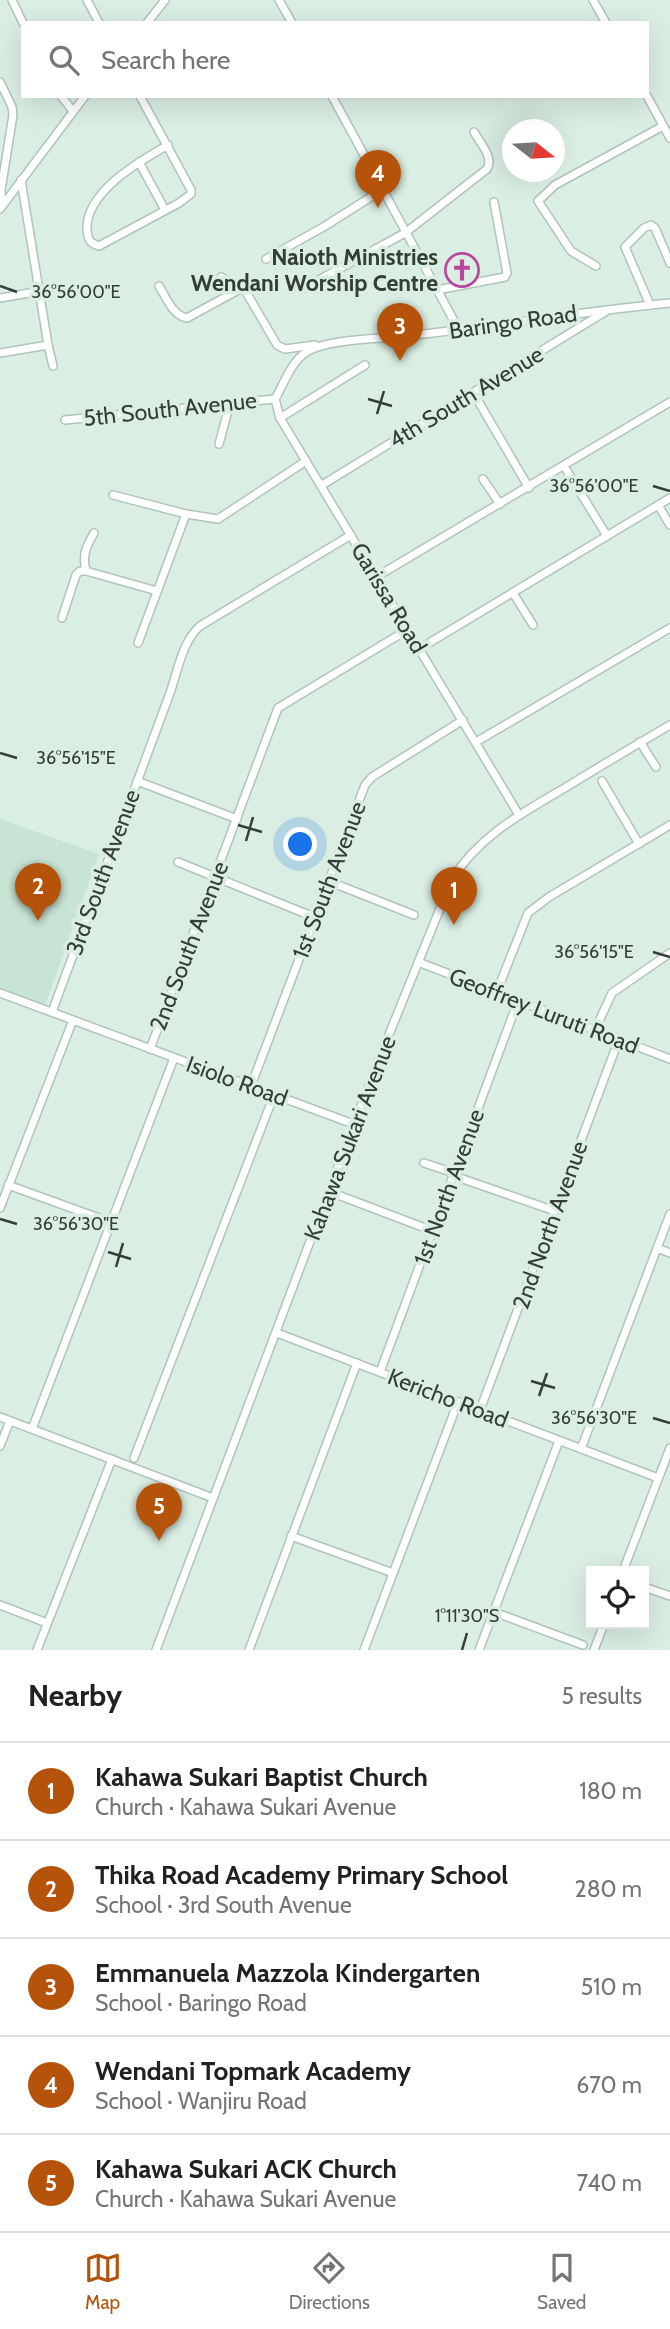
<!DOCTYPE html>
<meta charset="utf-8">
<style>
body{margin:0;font-family:Cabin,sans-serif;background:#f2f2f2;color:#202124}
.controls{position:absolute;right:21px;bottom:21px;display:grid;overflow:hidden;border-radius:0px;box-shadow:0 7px 28px #0002}
.controls button{width:63px;height:63px;display:grid;place-items:center;padding:0;border:0;border-bottom:2px solid #e0e0e0;background:#fff;color:#202124;font:35px sans-serif}
.compass{position:absolute;left:502px;top:119px;width:63px;height:63px;border-radius:50%;background:#fff;box-shadow:0 7px 28px #0002;rotate:107deg}
.you{position:absolute;left:301px;top:845px;width:24px;height:24px;margin:-18px;border:5px solid #fff;border-radius:50%;background:#1a73e8;box-shadow:0 0 0 10px #1a73e833}
.badge{display:grid;place-items:center;width:46px;height:46px;border-radius:50%;background:#b45309;color:#fff;font-size:23px;font-weight:700}
.pin{position:absolute;translate:-50% -58px;filter:drop-shadow(0 2px 4px #0008)}
.pin::after{content:'';position:absolute;top:37px;width:24px;height:21px;background:inherit;clip-path:polygon(0 0,100% 0,50% 100%)}
.list{margin:0;padding:0;list-style:none}
h2{display:flex;justify-content:space-between;align-items:center;height:91px;margin:0;padding:0 28px;font-size:30px}
h2 small{font-size:23px;font-weight:400;color:#757577}
.list li{display:grid;grid-template-columns:46px 1fr auto;gap:21px;align-items:center;box-sizing:border-box;height:98px;padding:0 28px;border-top:2px solid #e0e0e0}
.list b{display:block;font-size:26px;white-space:nowrap}
.list p{margin:0;font-size:23px;white-space:nowrap;color:#757577}
.list em{font-size:23px;font-style:normal;color:#757577}
.icon{flex:none;width:38px;height:38px;fill:none;stroke:currentColor;stroke-width:2;stroke-linecap:round;stroke-linejoin:round}
.map{position:relative;flex:none;width:670px;height:1650px;overflow:hidden}
.search{position:absolute;background:#fff;box-shadow:0 7px 28px #0002;left:21px;right:21px;top:21px;height:77px;display:flex;align-items:center;gap:18px;box-sizing:border-box;padding:0 24px;border-radius:0px;color:#757577;font-size:26px}
.sheet{height:581px;background:#fff}
nav{display:flex;justify-content:space-around;align-items:center;box-sizing:border-box;height:98px;border-top:2px solid #e0e0e0;background:#fff;font-size:19px;color:#757577}
nav a{display:grid;justify-items:center;gap:4px}
nav .on{color:#b45309}
.map>svg:first-child{display:block}
.built{fill:#c8e4d4}
.lines{fill:none;stroke-linecap:round;stroke-linejoin:round}
.minor-casing{stroke:#b0c4b9;stroke-width:10}
.minor{stroke:#fff;stroke-width:7}
.ticks{fill:none;stroke:#353d38;stroke-width:2.5}
.labels{text-anchor:middle;dominant-baseline:central;stroke-width:7;stroke-linejoin:round;paint-order:stroke}
.poi-label{font-size:23px;font-weight:bold;fill:#353d38;stroke:#daeee3;text-anchor:end}
.street-label{font-size:23px;fill:#353d38;stroke:#daeee3}
.ticks-label{font-size:18px;text-anchor:middle;fill:#353d38;stroke:#daeee3;stroke-width:7;stroke-linejoin:round;paint-order:stroke}
</style>
<div class="map">
<svg width="670" height="1650" viewBox="0 0 670 1650">
<rect width="100%" height="100%" fill="#daeee3"/>
<polygon class="built" points="0,819 99,854 45,1006 0,988"/>
<g class="lines">
<g class="minor-casing">
<g id="minor">
<polyline points="12,0 23,23"/>
<polyline points="87,0 99,23"/>
<polyline points="279,0 292,23"/>
<polyline points="593,0 606,23"/>
<polyline points="147,23 165,0"/>
<polyline points="0,82 12,107 13,115 1,190 2,206"/>
<polyline points="61,96 73,111"/>
<path d="M140,96L191,190V194L179,203L99,246C89,243 88,239 87,230C85,192 140,161 168,145"/>
<polyline points="332,96 459,330"/>
<polyline points="647,96 670,138"/>
<polyline points="139,162 165,210"/>
<polyline points="21,180 48,345 53,366"/>
<polyline points="0,209 85,96"/>
<polyline points="266,259 325,226 382,190"/>
<polyline points="596,266 571,251 538,201 555,185 663,126"/>
<polyline points="221,277 246,292 277,345 285,349 315,345"/>
<path d="M159,286C166,297 173,316 187,318L242,288"/>
<path d="M302,289L405,233L487,169C494,157 480,143 474,132"/>
<polyline points="437,290 505,277 507,273 494,202"/>
<polyline points="0,298 40,291"/>
<polyline points="650,305 625,247 644,228 651,225 655,228 670,263"/>
<polyline points="0,353 48,345"/>
<polyline points="474,394 529,488"/>
<polyline points="280,418 365,365"/>
<polyline points="65,420 275,399"/>
<polyline points="219,444 230,403"/>
<polyline points="564,466 607,536"/>
<polyline points="483,479 500,504"/>
<polyline points="322,485 608,310"/>
<polyline points="113,495 186,514 218,519 306,461"/>
<polyline points="658,505 670,525"/>
<path d="M86,571C82,555 86,547 94,533"/>
<polyline points="376,577 670,402"/>
<polyline points="513,593 533,625"/>
<polyline points="62,618 76,575 80,571 86,571 157,591"/>
<polyline points="138,643 186,514"/>
<polyline points="419,649 670,498"/>
<polyline points="476,742 670,628"/>
<polyline points="640,742 656,767"/>
<polyline points="137,781 237,819"/>
<polyline points="602,781 639,844"/>
<path d="M519,815L280,418L275,399C285,382 291,361 308,351C330,338 387,339 414,335C499,326 584,311 670,303"/>
<polyline points="178,862 314,917"/>
<polyline points="328,881 414,915"/>
<polyline points="418,962 670,1059"/>
<polyline points="501,981 528,913 549,897 670,825"/>
<polyline points="0,993 356,1125"/>
<path d="M52,1012L170,693C178,670 182,642 200,626L351,535"/>
<polyline points="595,1030 612,993 670,953"/>
<polyline points="150,1049 278,708 407,630"/>
<polyline points="251,1086 365,785 372,777 463,720"/>
<polyline points="424,1163 454,1173"/>
<polyline points="454,1176 555,1211"/>
<polyline points="8,1185 110,1222"/>
<polyline points="330,1192 433,1231"/>
<polyline points="0,1208 73,1020"/>
<polyline points="657,1248 670,1253"/>
<polyline points="277,1333 658,1478"/>
<polyline points="380,1372 518,1001"/>
<polyline points="480,1410 619,1039"/>
<polyline points="0,1417 213,1498"/>
<polyline points="32,1429 174,1058"/>
<polyline points="0,1446 10,1421"/>
<polyline points="581,1449 670,1214"/>
<polyline points="134,1458 274,1095"/>
<polyline points="291,1536 393,1573"/>
<polyline points="623,1571 670,1448"/>
<polyline points="644,1587 670,1596"/>
<polyline points="0,1605 47,1623"/>
<polyline points="494,1612 583,1645"/>
<polyline points="37,1650 112,1459"/>
<path d="M156,1650L375,1069L452,879C481,834 524,812 568,786C602,765 636,745 670,725"/>
<polyline points="249,1650 357,1363"/>
<polyline points="364,1650 458,1402"/>
<polyline points="479,1650 559,1441"/>
<polyline points="594,1650 604,1624"/>
</g>
</g>
<use href="#minor" class="minor"/>
</g>
<path class="ticks" d="M0,286L17,292M368,399L392,406M377,414L384,391M653,486L670,491M0,753L17,758M238,825L262,832M246,841L253,817M653,952L670,957M0,1219L17,1224M108,1252L131,1259M116,1267L123,1243M531,1381L555,1388M539,1396L547,1373M653,1418L670,1423M462,1650L467,1633"/>
<defs>
<g id="church-ring" transform="scale(1.75)"><circle r="9.5" fill="#daeee3" stroke="#ba459d" stroke-width="1.5"/><path d="M-1.2-6h2.4v3.5h3.3v2.4h-3.3V6h-2.4V-.1h-3.3v-2.4h3.3Z" fill="#ba459d"/></g>
</defs>
<g fill-rule="evenodd">
<use href="#church-ring" x="462" y="270"/>
</g>
<g class="labels">
<g class="poi-label">
<text x="438" y="257">Naioth Ministries<tspan x="438" dy="26">Wendani Worship Centre</tspan></text>
</g>
<g class="street-label">
<text transform="translate(513 322) rotate(-8)">Baringo Road</text>
<text transform="translate(466 397) rotate(-31)">4th South Avenue</text>
<text transform="translate(170 409) rotate(-6)">5th South Avenue</text>
<text transform="translate(389 598) rotate(59)">Garissa Road</text>
<text transform="translate(103 872) rotate(-70)">3rd South Avenue</text>
<text transform="translate(329 880) rotate(-69)">1st South Avenue</text>
<text transform="translate(189 946) rotate(-69)">2nd South Avenue</text>
<text transform="translate(544 1011) rotate(21)">Geoffrey Luruti Road</text>
<text transform="translate(237 1081) rotate(20)">Isiolo Road</text>
<text transform="translate(350 1138) rotate(-69)">Kahawa Sukari Avenue</text>
<text transform="translate(449 1187) rotate(-70)">1st North Avenue</text>
<text transform="translate(550 1225) rotate(-70)">2nd North Avenue</text>
<text transform="translate(448 1398) rotate(21)">Kericho Road</text>
</g>
</g>
<g class="ticks-label">
<text x="76" y="298">36°56'00"E</text>
<text x="594" y="492">36°56'00"E</text>
<text x="76" y="764">36°56'15"E</text>
<text x="594" y="958">36°56'15"E</text>
<text x="76" y="1230">36°56'30"E</text>
<text x="594" y="1424">36°56'30"E</text>
<text x="467" y="1622">1°11'30"S</text>
</g>
</svg>
<div class="controls">
<button><svg class="icon" aria-label="locate" viewBox="0 0 24 24"><circle cx="12" cy="12" r="6"/><path d="M12 2v4M12 18v4M2 12h4M18 12h4"/></svg></button>
</div>
<svg class="compass" viewBox="-18 -18 36 36"><path d="M0-13l5 13h-10z" fill="#e53935"/><path d="M0 13l5-13h-10z" fill="#757577"/></svg>
<div class="you"></div>
<div class="pin badge" style="left:454px;top:925px">1</div>
<div class="pin badge" style="left:38px;top:921px">2</div>
<div class="pin badge" style="left:400px;top:361px">3</div>
<div class="pin badge" style="left:378px;top:208px">4</div>
<div class="pin badge" style="left:159px;top:1541px">5</div>
<div class="search"><svg class="icon" aria-label="search" viewBox="0 0 24 24"><circle cx="10" cy="10" r="6"/><path d="M15 15l6 6"/></svg>Search here</div>
</div>
<section class="sheet">
<h2>Nearby<small>5 results</small></h2>
<ul class="list">
<li><span class="badge">1</span><div><b>Kahawa Sukari Baptist Church</b><p>Church · Kahawa Sukari Avenue</p></div><em>180 m</em></li>
<li><span class="badge">2</span><div><b>Thika Road Academy Primary School</b><p>School · 3rd South Avenue</p></div><em>280 m</em></li>
<li><span class="badge">3</span><div><b>Emmanuela Mazzola Kindergarten</b><p>School · Baringo Road</p></div><em>510 m</em></li>
<li><span class="badge">4</span><div><b>Wendani Topmark Academy</b><p>School · Wanjiru Road</p></div><em>670 m</em></li>
<li><span class="badge">5</span><div><b>Kahawa Sukari ACK Church</b><p>Church · Kahawa Sukari Avenue</p></div><em>740 m</em></li>
</ul>
</section>
<nav>
<a class="on"><svg class="icon" aria-label="map" viewBox="0 0 24 24"><path d="M3 6l6-2 6 2 6-2v14l-6 2-6-2-6 2zM9 4v14M15 6v14"/></svg>Map</a>
<a><svg class="icon" aria-label="directions" viewBox="0 0 24 24"><path d="M12 3l9 9-9 9-9-9zM9 14v-3h6M13 9l2 2-2 2"/></svg>Directions</a>
<a><svg class="icon" aria-label="saved" viewBox="0 0 24 24"><path d="M7 4h10v16l-5-4-5 4z"/></svg>Saved</a>
</nav>
